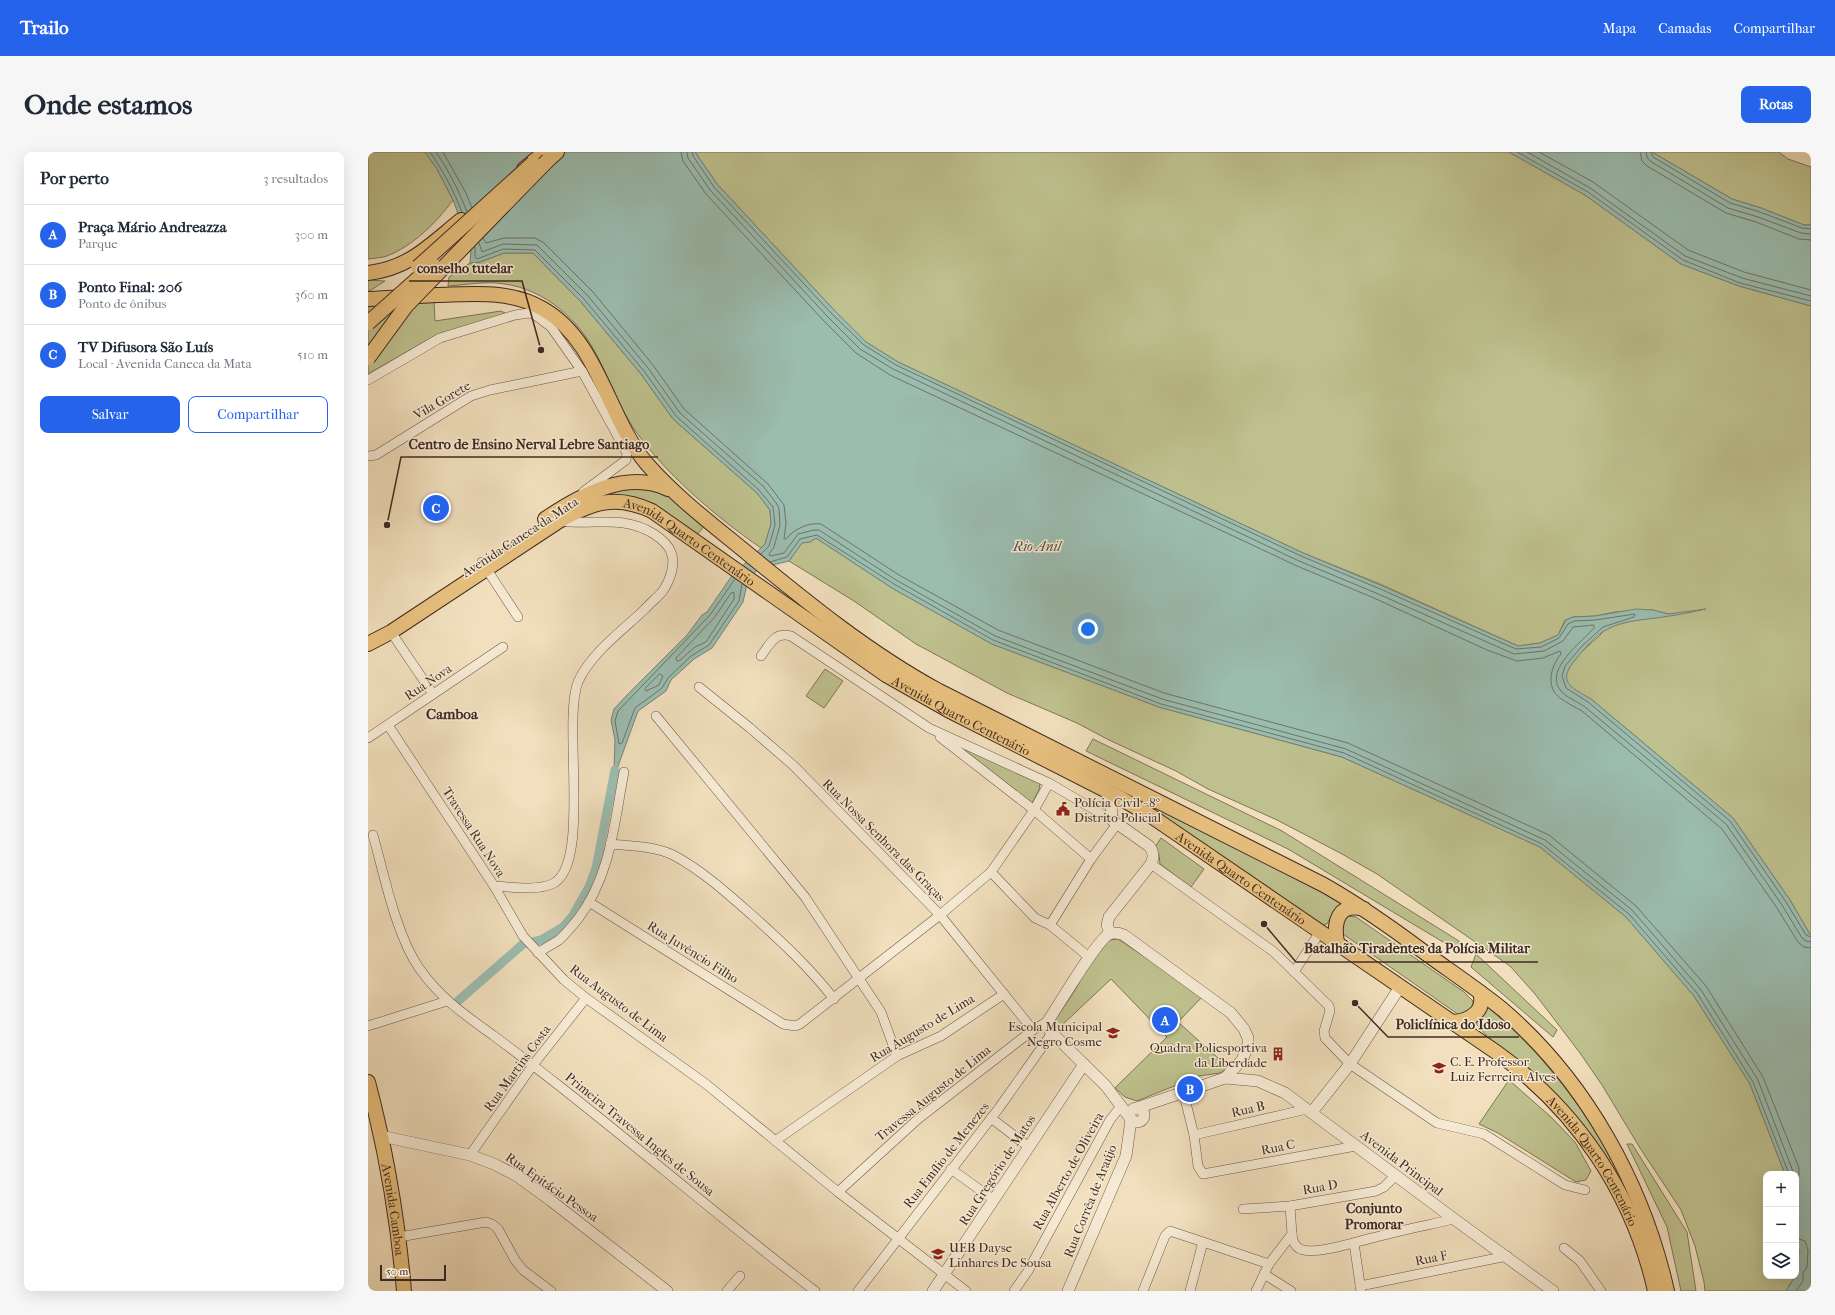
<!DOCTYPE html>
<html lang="pt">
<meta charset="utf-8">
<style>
body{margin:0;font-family:"IM FELL French Canon",serif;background:#f6f6f7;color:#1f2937}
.controls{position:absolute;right:12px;bottom:12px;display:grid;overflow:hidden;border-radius:8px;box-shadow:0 4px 16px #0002}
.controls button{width:36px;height:36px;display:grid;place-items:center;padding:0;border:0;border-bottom:1px solid #e0e1e3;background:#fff;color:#1f2937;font:20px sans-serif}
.scale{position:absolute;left:12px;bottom:10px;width:66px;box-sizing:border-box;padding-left:4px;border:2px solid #402b22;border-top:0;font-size:11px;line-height:14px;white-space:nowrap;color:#402b22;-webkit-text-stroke:3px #f6ead4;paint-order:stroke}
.you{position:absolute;left:720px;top:477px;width:14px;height:14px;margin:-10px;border:3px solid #fff;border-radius:50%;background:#1a73e8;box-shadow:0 0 0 6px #1a73e833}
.badge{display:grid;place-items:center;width:26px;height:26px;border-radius:50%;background:#2563eb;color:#fff;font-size:13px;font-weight:700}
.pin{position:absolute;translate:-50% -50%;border:2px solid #fff;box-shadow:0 1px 4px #0006}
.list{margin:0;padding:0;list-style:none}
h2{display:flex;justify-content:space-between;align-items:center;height:52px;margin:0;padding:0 16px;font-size:17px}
h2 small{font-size:13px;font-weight:400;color:#747a83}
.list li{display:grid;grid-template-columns:26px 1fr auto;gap:12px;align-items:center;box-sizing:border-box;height:60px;padding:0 16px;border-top:1px solid #e0e1e3}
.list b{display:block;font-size:15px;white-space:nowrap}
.list p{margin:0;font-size:13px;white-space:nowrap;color:#747a83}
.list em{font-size:13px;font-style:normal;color:#747a83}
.actions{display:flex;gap:8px;padding:12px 16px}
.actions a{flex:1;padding:9px 0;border:1px solid #2563eb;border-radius:8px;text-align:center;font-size:14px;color:#2563eb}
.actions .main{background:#2563eb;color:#fff}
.icon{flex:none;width:22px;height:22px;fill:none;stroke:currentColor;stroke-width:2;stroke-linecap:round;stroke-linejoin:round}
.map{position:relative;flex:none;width:1443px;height:1139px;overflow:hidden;border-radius:8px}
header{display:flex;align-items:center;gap:24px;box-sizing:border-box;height:56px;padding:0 20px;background:#2563eb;color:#fff}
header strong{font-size:19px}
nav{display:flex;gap:22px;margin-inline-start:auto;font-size:14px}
.intro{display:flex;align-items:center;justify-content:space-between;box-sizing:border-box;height:96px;padding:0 24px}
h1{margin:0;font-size:28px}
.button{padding:10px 18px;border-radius:8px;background:#2563eb;color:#fff;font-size:14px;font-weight:700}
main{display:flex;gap:24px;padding:0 24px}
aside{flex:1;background:#fff;border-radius:8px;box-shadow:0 4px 16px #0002}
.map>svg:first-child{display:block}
.green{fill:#bec18e;stroke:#7f7658}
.water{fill:#9bbdb0;stroke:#778377}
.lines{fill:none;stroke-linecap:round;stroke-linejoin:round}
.shore{stroke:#6e7469;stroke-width:1}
.canal{stroke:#9bbdb0;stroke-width:9}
.minor-casing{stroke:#6c5849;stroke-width:10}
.tertiary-casing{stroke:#6c5849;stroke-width:12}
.primary-casing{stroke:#402b22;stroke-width:16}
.minor{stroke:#f6ead4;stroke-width:9}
.tertiary{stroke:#f6ead4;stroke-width:11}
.primary{stroke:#e8c07e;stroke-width:14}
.primary-bridge-casing{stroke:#402b22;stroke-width:16;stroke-linecap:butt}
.primary-bridge{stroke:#e8c07e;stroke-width:14}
.labels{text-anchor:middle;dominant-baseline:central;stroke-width:3;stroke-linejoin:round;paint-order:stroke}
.street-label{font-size:13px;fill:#402b22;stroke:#f6ead4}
.poi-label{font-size:13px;fill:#402b22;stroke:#f6ead4;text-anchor:start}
.water-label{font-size:14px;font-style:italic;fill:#575046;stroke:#f6ead4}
.neighbourhood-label{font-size:14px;font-weight:bold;fill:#402b22;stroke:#f6ead4}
.quarter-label{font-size:15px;font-weight:bold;fill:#402b22;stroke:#f6ead4}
.leader{fill:none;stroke:#402b22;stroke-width:1.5}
.callout-dot{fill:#402b22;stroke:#f6ead4;stroke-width:1.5}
.callout-label{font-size:14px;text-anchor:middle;font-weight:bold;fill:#402b22;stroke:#f6ead4;stroke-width:3;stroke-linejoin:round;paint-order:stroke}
</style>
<header>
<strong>Trailo</strong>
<nav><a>Mapa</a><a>Camadas</a><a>Compartilhar</a></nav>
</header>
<div class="intro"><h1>Onde estamos</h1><a class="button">Rotas</a></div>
<main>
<aside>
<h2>Por perto<small>3 resultados</small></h2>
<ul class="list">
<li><span class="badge">A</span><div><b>Praça Mário Andreazza</b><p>Parque</p></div><em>300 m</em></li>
<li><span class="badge">B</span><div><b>Ponto Final: 206</b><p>Ponto de ônibus</p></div><em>360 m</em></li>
<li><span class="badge">C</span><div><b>TV Difusora São Luís</b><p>Local · Avenida Caneca da Mata</p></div><em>510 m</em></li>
</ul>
<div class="actions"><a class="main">Salvar</a><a>Compartilhar</a></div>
</aside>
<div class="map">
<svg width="1443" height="1139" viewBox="0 0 1443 1139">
<rect width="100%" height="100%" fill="#f1dfbd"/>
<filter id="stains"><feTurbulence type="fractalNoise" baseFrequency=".005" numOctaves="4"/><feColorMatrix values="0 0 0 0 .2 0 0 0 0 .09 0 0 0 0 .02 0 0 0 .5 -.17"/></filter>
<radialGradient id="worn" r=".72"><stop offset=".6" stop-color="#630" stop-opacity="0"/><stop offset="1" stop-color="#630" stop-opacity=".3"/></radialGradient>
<g class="green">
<path d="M0,0H57L69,17L85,48C69,70 45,94 19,104C13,106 6,106 0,107Z"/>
<path d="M327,0H1141L1217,43L1313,112L1371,134L1443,154V784L1422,748L1365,666L1223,547C1215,543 1201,538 1198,529C1194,515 1219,495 1229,486C1232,484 1234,480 1237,478C1254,467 1294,466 1315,461L1300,462L1285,458L1247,460L1227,464L1205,465L1197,468L1190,483L1172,491L1150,494L1012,432L935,401L530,210L498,190L466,158L349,32Z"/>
<polygon points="1284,0 1411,0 1420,7 1443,15 1443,73 1436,73 1393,56 1364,47"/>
<path d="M136,101H165L213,150L273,222L305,267L389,341L402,358L403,372L397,392L393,396C348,365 295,320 264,274C249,251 240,223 226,198C206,162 171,134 128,131C113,130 96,133 80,134L81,125L102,111L112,110Z"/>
<polygon points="0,128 17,129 0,140"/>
<polygon points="66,149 67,169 133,159 137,161 136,165 68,183 0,222 0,154"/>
<path d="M266,335L300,342L337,373L329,383C298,360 275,340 234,344L253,336Z"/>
<polygon points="448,386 524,436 624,492 791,555 974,605 1172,695 1258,765 1326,844 1382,932 1417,1022 1398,1022 1398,1124 1427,1124 1418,1139 1337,1139 1336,1130 1327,1094 1313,1058 1272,996 1234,933 1212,901 1167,842 1142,814 1009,722 974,702 909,668 840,637 808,619 741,588 709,571 639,541 548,492 486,449 421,409 434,390 442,390"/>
<polygon points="457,517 475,529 456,556 438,544"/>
<polygon points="725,587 914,679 1091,789 1090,799 920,697 718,599"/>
<polygon points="590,593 672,631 671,638 664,651"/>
<polygon points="784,653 938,731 975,752 966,759 959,772 953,773 779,655"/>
<polygon points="793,686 836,717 823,735 792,712 791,703 787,695"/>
<polygon points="979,764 988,765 1096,840 1105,849 1105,858 1091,863 975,782 972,769"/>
<polygon points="750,787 835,844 810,870 861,916 852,921 831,924 769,949 757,945 747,936 749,934 799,885 743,827 692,875 690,877 685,871 706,840 718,818 741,788"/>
<polygon points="1108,802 1189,878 1185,885 1103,815"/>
<path d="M1117,853C1170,896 1211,949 1244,1007L1240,1009L1143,903L1120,885L1108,872L1115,863Z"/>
<polygon points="1141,928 1183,965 1207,990 1223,1019 1218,1028 1208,1030 1130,981 1111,972"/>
<polygon points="1259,992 1264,992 1319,1080 1328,1139 1313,1139 1299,1075"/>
<polygon points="1428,1084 1431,1099 1430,1120 1428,1123"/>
</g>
<g class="water">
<path d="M57,0H327L349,32L466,158L498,190L530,210L935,401L1012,433L1150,494L1172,491L1190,483L1198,468L1205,465L1227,464L1268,457L1285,458L1300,462L1338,457C1324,460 1310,463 1295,465C1277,468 1255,468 1238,478C1229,482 1214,499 1208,507C1188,530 1203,535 1223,547L1365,666L1422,748L1443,784V1139H1418L1430,1120L1431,1099L1428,1084V1022H1417L1382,932L1326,844L1258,765L1172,695L974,605L791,555L624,492L524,436L448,386L442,390L434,391L421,409L396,415L388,419L379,432L375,450L344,496L326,507L303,528L298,539L270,559L249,617H246L247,588L243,568L246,557L259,543L319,483L334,463L339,460L363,425L397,392L403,372L402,358L389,341L305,267L273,222L213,150L165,101H136L112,110L102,111L103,97L85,48L69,17Z"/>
<polygon points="1141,0 1284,0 1364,47 1393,56 1436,73 1443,73 1443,154 1371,134 1313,112 1217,43"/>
</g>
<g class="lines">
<g class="shore">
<path d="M62,0C75,19 86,39 94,60"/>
<path d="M68,0C81,19 91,39 99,60"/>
<polyline points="75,0 98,41 104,56"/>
<path d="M313,0L315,9L338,42L455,168L488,201L522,223L929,414L1006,446L1119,498L1149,509L1175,506L1192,499L1193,502C1183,514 1177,535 1192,546C1199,551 1207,555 1214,559L1354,677L1409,756L1430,790L1436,795L1443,796"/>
<path d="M319,0L320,6L342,38L459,164L492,197L525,217L931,409L1008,441L1146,502L1176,499L1195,489L1205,475L1226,473V476C1214,490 1171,521 1196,542C1202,547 1210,550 1217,555L1358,672L1414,753L1434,786L1438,789L1443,790"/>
<polyline points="324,0 325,4 346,35 463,161 496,193 528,213 933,404 1010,436 1148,497 1173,495 1191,486 1200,472 1206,469 1227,468 1267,462 1266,465 1235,475 1214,494 1197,514 1194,524 1198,536 1220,550 1362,669 1418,750 1438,783 1443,785"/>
<polyline points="1149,0 1220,40 1315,108 1372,131 1443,149"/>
<polyline points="1159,0 1222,36 1317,104 1374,126 1443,144"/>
<polyline points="1171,0 1225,30 1320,98 1376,120 1443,138"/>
<polyline points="1272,0 1274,9 1279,14 1358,61 1388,70 1431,87 1443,88"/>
<polyline points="1278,0 1279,5 1282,9 1360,56 1390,65 1433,81 1443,82"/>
<polyline points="1283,0 1285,5 1362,51 1392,60 1434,76 1443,77"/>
<path d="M115,86L118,91L136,86H167L176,91L225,140L285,213L316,257L400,332L416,353L418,371L416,387H418C426,377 441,370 453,372L531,423L630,478L796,541L980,591L1181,683L1268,754L1338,834L1395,925L1431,1016V1024L1428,1031"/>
<polyline points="111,91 114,100 135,92 169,93 220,144 280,216 312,261 395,334 409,352 411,357 412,373 406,395 401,402 402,404 416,401 430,382 446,378 451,378 528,428 627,484 794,547 978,597 1177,688 1264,758 1333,838 1390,928 1426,1022"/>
<polyline points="107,95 107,105 109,107 135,97 167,98 216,147 276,219 308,264 391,338 405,355 407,373 401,394 393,402"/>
<polyline points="402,410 419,405 432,387 449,383 526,432 625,488 793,552 976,601 1174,692 1261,762 1329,841 1385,930 1421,1022"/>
<polyline points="367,427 342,463 250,559 247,569 251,592 254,591 267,556 294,536 300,526 323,504 341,493 371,449 374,432"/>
<polygon points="366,441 366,447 338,490 327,495 311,509 309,509 308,506 346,466 363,441"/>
<polygon points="292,522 295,524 291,533 278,539 277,537"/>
<polyline points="1428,1086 1437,1089 1440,1098 1439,1115 1435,1121 1435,1129 1428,1139"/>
</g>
<polyline class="canal" points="90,849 155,792 173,788 195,775 204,765 221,735 228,716 247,618"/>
<g class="minor-casing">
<g id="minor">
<polyline points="0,228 72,186 147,163 161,161 167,163 183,175 214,219 259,301 258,308 215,340"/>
<polyline points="0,304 8,303 103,244 122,238 214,219"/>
<polyline points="114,410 150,465"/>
<polyline points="23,480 65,542"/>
<path d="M393,504C402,492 407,479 423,484L561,576L681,631L744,668"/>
<polyline points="331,535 382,576 426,614 534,724 572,763 665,878"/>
<polyline points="288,564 437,745 513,860 529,904"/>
<polyline points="20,573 126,734 155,784 196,828 218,846 338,932 470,1040 598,1139"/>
<polyline points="572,585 666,658 723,707"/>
<polyline points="0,586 135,495"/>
<path d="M5,683C16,722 28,783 51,816C72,846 97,863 126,884C149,901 171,918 194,936C279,1003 361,1073 447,1139"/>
<path d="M242,692C262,694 286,694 305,703C335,719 360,742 385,764C414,790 442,816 466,847"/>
<polyline points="783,712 906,800 961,854 962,859 956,879 957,886 982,912 1069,971 1116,982 1197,1033 1217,1038"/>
<polyline points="623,720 667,766 682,773 721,805"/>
<path d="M126,734C144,735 167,739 184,732C224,715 194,570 210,530C222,502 255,478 277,457C282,451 289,446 294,440C302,429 308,412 303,400C300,392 292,386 286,382C254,362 226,374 192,369"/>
<polyline points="221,750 415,872 427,874 432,872 572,763 623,720 666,658 681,631"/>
<polyline points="682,773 723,707 749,672"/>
<path d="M170,801C177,796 185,792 191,788C198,782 204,774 210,767C243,723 246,672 256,620"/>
<polyline points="926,820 950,783 955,781"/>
<polyline points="0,874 79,849"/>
<polyline points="815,939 826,983 830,1014 835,1022 988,994"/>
<polyline points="623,966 661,995"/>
<polyline points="826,983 939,957"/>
<polyline points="407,989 529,904 573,884 636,842"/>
<polyline points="102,1003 165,913 218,846"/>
<polyline points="583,1017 626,1048"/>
<polyline points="470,1040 550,967 665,878 680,869"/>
<polyline points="875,1057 922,1054 1008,1039 1016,1035 1027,1024"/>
<path d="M924,1082C925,1090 927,1096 935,1098C952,1102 990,1089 1008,1085C1034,1078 1060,1073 1086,1067"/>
<polyline points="31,1085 118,1070 124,1072 130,1077 147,1108 155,1118 183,1139"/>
<polyline points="986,1091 993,1139"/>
<polyline points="1196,1096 1212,1109 1233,1139"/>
<polyline points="896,1122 923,1139"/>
<polyline points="992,1134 1139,1104"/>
<polyline points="359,1139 372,1124"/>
<polyline points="490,1139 631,956 684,881"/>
<polyline points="646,1139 660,1119 742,968 753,954"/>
<polyline points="775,1139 797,1084 802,1079 901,1112"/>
<polyline points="822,1139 835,1090"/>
<polyline points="888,1139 901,1112 924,1082 922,1054"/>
</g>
</g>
<g class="tertiary-casing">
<g id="tertiary">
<polyline points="737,638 743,650 744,668"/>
<path d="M742,781L739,773L741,765L783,712C786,705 786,700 781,694L744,668"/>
<polyline points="857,926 890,929 917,941 1086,1067 1185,1139"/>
<circle cx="769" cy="963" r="7"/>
<polyline points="944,960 982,912 1030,838 1034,835"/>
<path d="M762,966L738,934L682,879L680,869C690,854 729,788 741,782C746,780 751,781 756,783L863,861L876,877L880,886V892L878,899L874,908L857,926L769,956"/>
<polyline points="13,984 102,1003 126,1012 149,1024 182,1048 299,1139"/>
<polyline points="565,1139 716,912"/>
<polyline points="700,1139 758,1004 763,968"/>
</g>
</g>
<g class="primary-casing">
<g id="primary">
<polyline points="180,8 189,0"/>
<polyline points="156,17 177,0"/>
<path d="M0,121C42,116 62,93 93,68"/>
<path d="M0,147C23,146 47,144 70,143C106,142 143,138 175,157C231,189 239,265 279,312C308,345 345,373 379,401C440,451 501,501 571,539L956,733C991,753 1024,776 1056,800C1082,819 1109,837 1134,857C1218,929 1275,1032 1299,1139"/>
<path d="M177,367C211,344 259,317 300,337"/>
<path id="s1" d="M0,492L23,480L191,369C224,350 248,342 284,359L518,523L580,558L747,643L783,664L1128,900C1209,958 1265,1041 1287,1139"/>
<path d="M969,791C965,770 970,750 996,757"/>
<path d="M1085,870C1102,869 1118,859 1112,840"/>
<path id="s2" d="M0,930C18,998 30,1069 36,1139"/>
</g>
</g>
<use href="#minor" class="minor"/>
<use href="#tertiary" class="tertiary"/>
<use href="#primary" class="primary"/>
<g class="primary-bridge-casing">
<g id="primary-bridge">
<polyline points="50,115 165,11"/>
<polyline points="0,171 65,113"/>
<polyline points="0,206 38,154 180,8"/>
</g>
</g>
<use href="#primary-bridge" class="primary-bridge"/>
</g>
<defs>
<g id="civic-bare" transform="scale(1.08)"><path d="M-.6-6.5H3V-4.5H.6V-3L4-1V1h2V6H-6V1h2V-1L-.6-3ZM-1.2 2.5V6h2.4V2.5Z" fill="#8f2418" stroke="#f6ead4" stroke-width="2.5" paint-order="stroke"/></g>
<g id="school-bare" transform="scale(1.08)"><path d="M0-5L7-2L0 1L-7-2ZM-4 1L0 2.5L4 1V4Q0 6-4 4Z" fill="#8f2418" stroke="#f6ead4" stroke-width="2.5" paint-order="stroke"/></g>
<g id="building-bare" transform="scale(1.08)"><path d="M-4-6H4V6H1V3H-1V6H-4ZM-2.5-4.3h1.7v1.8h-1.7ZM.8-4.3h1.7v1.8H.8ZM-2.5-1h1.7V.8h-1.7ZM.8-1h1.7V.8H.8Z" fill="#8f2418" stroke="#f6ead4" stroke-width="2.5" paint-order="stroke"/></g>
</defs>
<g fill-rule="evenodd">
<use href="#civic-bare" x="695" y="657"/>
<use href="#school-bare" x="745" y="881"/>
<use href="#building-bare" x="910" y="902"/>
<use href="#school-bare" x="1071" y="916"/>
<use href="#school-bare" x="570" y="1102"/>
</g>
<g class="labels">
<g class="street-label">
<text transform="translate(74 248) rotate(-30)">Vila Gorete</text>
<text transform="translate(152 385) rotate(-33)">Avenida Caneca da Mata</text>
<text stroke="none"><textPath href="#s1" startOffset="373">Avenida Quarto Centenário</textPath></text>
<text transform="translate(60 530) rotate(-34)">Rua Nova</text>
<text stroke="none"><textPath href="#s1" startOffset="697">Avenida Quarto Centenário</textPath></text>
<text transform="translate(106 680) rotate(57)">Travessa Rua Nova</text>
<text transform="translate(516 688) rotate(45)">Rua Nossa Senhora das Graças</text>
<text stroke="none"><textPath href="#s1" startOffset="1021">Avenida Quarto Centenário</textPath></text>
<text transform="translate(325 800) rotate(32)">Rua Juvêncio Filho</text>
<text transform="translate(251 851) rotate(37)">Rua Augusto de Lima</text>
<text transform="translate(554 876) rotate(-31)">Rua Augusto de Lima</text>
<text transform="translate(149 916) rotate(-54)">Rua Martins Costa</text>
<text transform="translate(565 941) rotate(-39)">Travessa Augusto de Lima</text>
<text transform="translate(880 957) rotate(-13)">Rua B</text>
<text transform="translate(272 982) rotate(39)">Primeira Travessa Ingles de Sousa</text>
<text transform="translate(910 995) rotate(-11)">Rua C</text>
<text transform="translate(578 1003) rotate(-52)">Rua Emílio de Menezes</text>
<text stroke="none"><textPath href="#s1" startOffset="1477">Avenida Quarto Centenário</textPath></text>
<text transform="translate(1034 1011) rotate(37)">Avenida Principal</text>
<text transform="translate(629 1018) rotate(-57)">Rua Gregório de Matos</text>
<text transform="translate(700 1019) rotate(-61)">Rua Alberto de Oliveira</text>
<text transform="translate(184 1035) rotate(35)">Rua Epitácio Pessoa</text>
<text transform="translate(952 1035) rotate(-10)">Rua D</text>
<text transform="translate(722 1049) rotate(-68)">Rua Corrêa de Araújo</text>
<text stroke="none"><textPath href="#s2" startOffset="130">Avenida Camboa</textPath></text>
<text transform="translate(1063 1106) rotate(-11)">Rua F</text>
</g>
<g class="poi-label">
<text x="706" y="650">Polícia Civil - 8º<tspan x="706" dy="15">Distrito Policial</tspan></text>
<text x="734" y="874" text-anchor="end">Escola Municipal<tspan x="734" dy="15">Negro Cosme</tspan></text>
<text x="899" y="895" text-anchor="end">Quadra Poliesportiva<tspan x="899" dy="15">da Liberdade</tspan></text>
<text x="1082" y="909">C. E. Professor<tspan x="1082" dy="15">Luiz Ferreira Alves</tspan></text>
<text x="581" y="1095">UEB Dayse<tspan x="581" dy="15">Linhares De Sousa</tspan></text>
</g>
<g class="water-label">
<text x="669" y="394">Rio Anil</text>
</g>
<g class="neighbourhood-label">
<text x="1006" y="1056">Conjunto<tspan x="1006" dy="16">Promorar</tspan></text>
</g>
<g class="quarter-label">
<text x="84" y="562">Camboa</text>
</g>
</g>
<path class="leader" d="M173 198L154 129H41M19 373L33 305H290M896 772L928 810H1170M987 851L1020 885H1151"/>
<g class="callout-dot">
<circle cx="173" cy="198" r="4"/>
<circle cx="19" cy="373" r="4"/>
<circle cx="896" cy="772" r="4"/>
<circle cx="987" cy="851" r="4"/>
</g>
<g class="callout-label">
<text x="97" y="121">conselho tutelar</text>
<text x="161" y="297">Centro de Ensino Nerval Lebre Santiago</text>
<text x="1049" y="801">Batalhão Tiradentes da Polícia Militar</text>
<text x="1085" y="877">Policlínica do Idoso</text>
</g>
<rect width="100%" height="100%" filter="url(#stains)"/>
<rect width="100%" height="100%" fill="url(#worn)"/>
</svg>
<div class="controls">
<button>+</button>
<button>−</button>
<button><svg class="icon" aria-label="layers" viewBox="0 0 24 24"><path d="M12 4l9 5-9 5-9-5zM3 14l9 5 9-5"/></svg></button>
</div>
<div class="scale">50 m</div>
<div class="you"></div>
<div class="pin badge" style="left:797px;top:868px">A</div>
<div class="pin badge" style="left:822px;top:937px">B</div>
<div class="pin badge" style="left:68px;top:356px">C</div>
</div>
</main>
